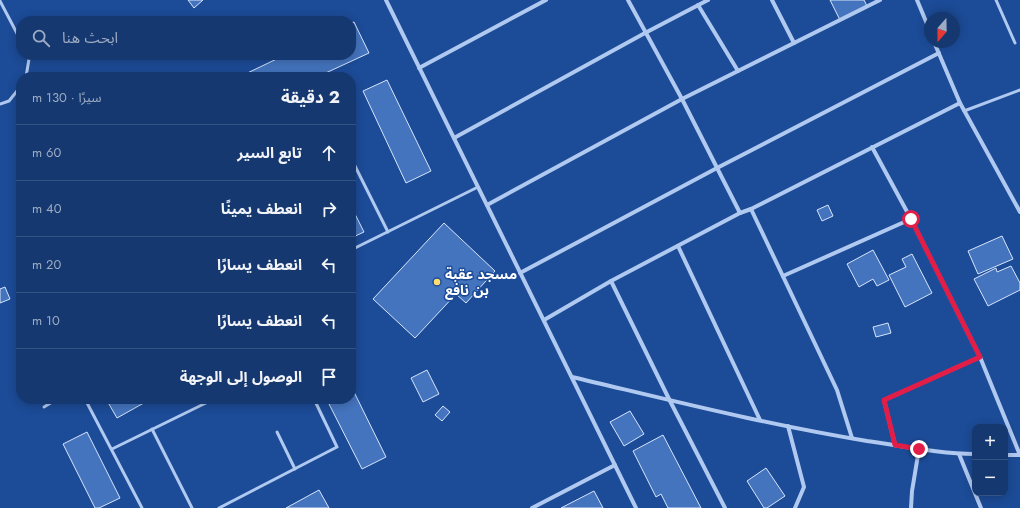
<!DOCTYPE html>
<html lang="ar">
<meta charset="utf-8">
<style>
body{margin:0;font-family:Jost,"Noto Sans Arabic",sans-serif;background:#1e3f76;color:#f1f3f6;direction:rtl}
.controls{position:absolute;right:12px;bottom:12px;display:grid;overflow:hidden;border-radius:8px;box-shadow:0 2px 10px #0003}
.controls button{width:36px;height:36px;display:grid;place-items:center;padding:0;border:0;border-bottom:1px solid #345284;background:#153871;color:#f1f3f6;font:20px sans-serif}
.compass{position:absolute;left:924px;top:12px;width:36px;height:36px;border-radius:50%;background:#153871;box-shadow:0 2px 10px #0003;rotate:200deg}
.stop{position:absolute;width:12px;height:12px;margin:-9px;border:3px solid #e11d48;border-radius:50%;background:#fff}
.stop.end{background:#e11d48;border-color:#fff;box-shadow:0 1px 4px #0008}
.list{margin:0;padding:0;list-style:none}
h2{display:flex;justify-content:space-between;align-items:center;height:52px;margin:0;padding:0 16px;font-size:17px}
h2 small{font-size:13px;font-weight:400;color:#9dacc3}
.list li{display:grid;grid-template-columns:26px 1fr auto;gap:12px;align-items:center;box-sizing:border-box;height:56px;padding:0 16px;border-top:1px solid #345284}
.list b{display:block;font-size:15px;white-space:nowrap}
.list em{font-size:13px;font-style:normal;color:#9dacc3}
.icon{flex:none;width:22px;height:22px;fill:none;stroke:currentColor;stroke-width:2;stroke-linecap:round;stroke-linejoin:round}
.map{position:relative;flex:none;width:1020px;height:508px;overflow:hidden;direction:ltr}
.search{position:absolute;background:#153871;box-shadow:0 2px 10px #0003;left:16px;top:16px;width:340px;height:44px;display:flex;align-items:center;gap:10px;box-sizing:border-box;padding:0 14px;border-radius:16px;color:#9dacc3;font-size:15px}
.panel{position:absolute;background:#153871;box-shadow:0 2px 10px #0003;left:16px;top:72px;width:340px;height:332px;border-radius:16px;direction:rtl}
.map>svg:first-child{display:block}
.building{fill:#4474be;stroke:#d7e5fb}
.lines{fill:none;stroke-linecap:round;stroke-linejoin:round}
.service{stroke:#b0c9f0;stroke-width:3}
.minor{stroke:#b0c9f0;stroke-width:4}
.route{stroke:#e11d48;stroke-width:5}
.poi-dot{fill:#ffdd6f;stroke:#1c4b97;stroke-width:1.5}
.labels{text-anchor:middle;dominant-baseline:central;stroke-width:3;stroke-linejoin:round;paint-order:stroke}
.poi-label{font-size:14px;font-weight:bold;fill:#fff;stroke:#1c4b97;text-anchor:start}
</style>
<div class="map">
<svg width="1020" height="508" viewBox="0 0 1020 508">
<rect width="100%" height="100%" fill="#1c4b97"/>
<g class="building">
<polygon points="188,0 203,0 194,8"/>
<polygon points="830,0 864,0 867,6 840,20"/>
<polygon points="354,22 369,53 317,77 239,77 285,55 351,55 351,23"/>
<polygon points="387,80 431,171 406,183 363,91"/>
<polygon points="828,205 833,216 822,221 817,210"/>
<polygon points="351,208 352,208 364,232 351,238"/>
<polygon points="444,223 495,271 466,303 456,294 415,338 373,299"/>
<polygon points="1002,236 1013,259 978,274 968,251"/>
<polygon points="873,250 889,280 877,286 873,279 859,287 847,264"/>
<polygon points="912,254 932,293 905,307 889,275 906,267 902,259"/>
<polygon points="1011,266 1020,283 1020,290 988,306 974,279 996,268 997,272"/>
<polygon points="5,287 10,299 0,303 0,289"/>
<polygon points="888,323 891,333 876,337 873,327"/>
<polygon points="427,370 439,394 423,402 411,378"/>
<polygon points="354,392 386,457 362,469 329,404 340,399 351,399 351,394"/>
<polygon points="106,399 151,399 117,418"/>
<polygon points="443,406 450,412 442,421 435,415"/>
<polygon points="630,411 644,434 624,446 610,422"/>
<polygon points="87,432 120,498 99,508 95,508 63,444"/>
<polygon points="663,435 701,508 668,508 661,494 656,497 633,451"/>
<polygon points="766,468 785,496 767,508 764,508 747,481"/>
<polygon points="319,490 329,508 286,508"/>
<polygon points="594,491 603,508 561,508"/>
</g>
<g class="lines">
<g class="service">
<polyline points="996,0 1015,43"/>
<polyline points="0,1 21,41"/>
<polyline points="26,77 29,59 28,55"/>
<polyline points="0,104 9,101 21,86"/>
<polyline points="964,111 1020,90"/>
<polyline points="351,163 353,162 388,232"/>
<polyline points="351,250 478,187"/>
<polyline points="85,399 142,508"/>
<polyline points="44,407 57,399"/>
<polyline points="152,429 192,508"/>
<polyline points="277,432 295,469"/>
<polyline points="112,449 214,399"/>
<polyline points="219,508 337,447 314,399"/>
</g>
<g class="minor">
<polyline points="386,0 636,508"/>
<polyline points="628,0 682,99 740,213"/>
<polyline points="772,0 794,43"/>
<polyline points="917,0 930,31"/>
<polyline points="698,5 738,71"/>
<polyline points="934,42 960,103 1020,212"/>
<polyline points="419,68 546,0"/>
<polyline points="454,138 645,33 708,0"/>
<polyline points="872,147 911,219 980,357 1020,455"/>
<polyline points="487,205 682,99 880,0"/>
<polyline points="751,209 837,390 852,438"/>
<polyline points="678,246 760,420"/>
<polyline points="520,273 717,168 939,53"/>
<polyline points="783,276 911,219"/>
<polyline points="611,281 669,399 725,508"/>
<polyline points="544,320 611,281 740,213 751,209 960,103"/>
<path d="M572,377C670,400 768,425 867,441C903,446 939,454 975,454"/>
<polyline points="788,426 804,487 795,508"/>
<polyline points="895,445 884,400 980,357"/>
<polyline points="959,454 981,508"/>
<polyline points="1005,455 1020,455"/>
<polyline points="532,508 615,465"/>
<polyline points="911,508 912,491 919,449"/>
</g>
</g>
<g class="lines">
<polyline class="route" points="911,219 980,357 884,400 895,445 919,449"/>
</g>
<circle class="poi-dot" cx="437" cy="282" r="4"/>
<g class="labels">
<g class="poi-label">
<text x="445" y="274">مسجد عقبة<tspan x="445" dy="16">بن نافع</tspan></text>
</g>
</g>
</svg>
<div class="controls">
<button>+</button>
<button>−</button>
</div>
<svg class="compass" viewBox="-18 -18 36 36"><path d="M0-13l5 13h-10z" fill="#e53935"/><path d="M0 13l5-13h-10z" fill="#9dacc3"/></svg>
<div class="stop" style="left:911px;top:219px"></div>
<div class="stop end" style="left:919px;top:449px"></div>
<div class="search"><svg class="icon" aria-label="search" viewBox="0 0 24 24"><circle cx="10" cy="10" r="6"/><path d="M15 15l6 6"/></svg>ابحث هنا</div>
<section class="panel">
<h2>2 دقيقة<small>سيرًا · 130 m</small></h2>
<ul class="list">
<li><svg class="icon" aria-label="ahead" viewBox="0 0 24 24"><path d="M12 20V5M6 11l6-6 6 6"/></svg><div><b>تابع السير</b></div><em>60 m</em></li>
<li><svg class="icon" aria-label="right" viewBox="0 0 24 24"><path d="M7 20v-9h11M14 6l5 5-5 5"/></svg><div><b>انعطف يمينًا</b></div><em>40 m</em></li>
<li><svg class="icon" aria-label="left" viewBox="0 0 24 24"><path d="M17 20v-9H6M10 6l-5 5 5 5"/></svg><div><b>انعطف يسارًا</b></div><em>20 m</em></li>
<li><svg class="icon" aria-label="left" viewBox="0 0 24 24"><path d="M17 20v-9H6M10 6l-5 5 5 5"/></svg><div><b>انعطف يسارًا</b></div><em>10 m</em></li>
<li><svg class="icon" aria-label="arrive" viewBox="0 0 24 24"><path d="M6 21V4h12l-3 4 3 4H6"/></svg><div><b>الوصول إلى الوجهة</b></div></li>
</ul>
</section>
</div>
